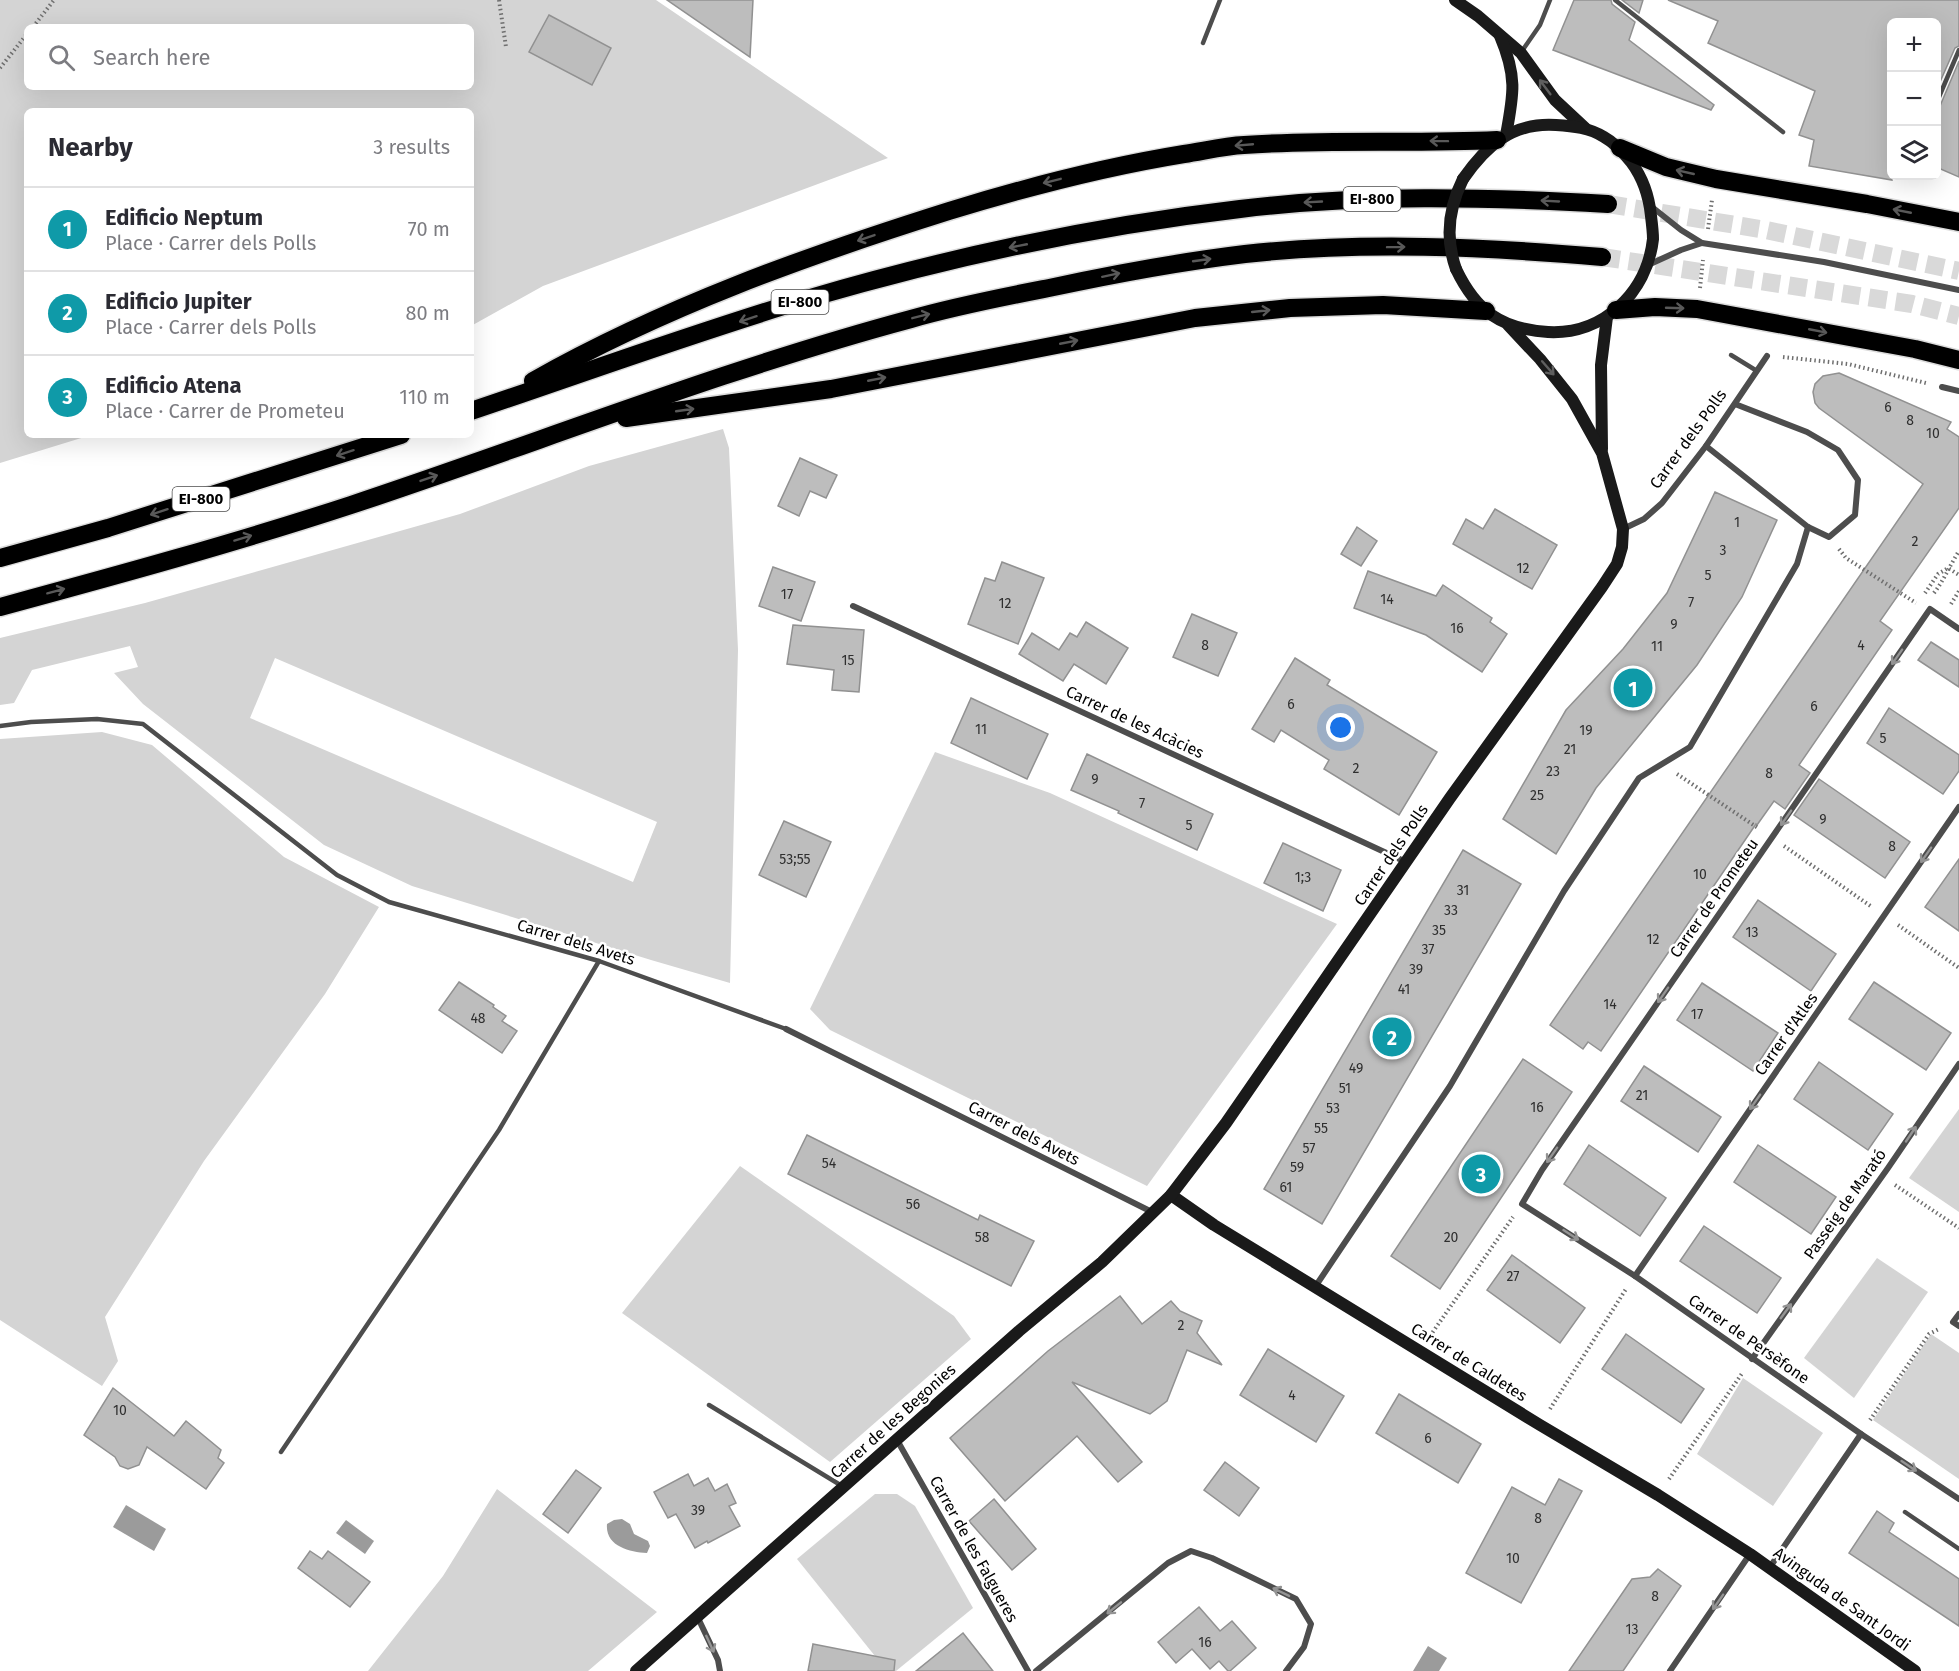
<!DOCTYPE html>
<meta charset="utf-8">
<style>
body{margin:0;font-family:"Fira Sans",sans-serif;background:#f2f2f3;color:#2b2b33}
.controls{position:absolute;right:18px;top:18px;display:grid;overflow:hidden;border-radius:9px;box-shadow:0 6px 24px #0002}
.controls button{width:54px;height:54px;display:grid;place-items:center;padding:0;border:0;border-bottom:2px solid #e1e1e2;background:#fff;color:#2b2b33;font:30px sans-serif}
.you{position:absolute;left:1341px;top:728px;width:21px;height:21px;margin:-15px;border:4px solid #fff;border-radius:50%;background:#1a73e8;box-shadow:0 0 0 9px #1a73e833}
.badge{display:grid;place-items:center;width:39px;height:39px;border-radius:50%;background:#d93025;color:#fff;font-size:20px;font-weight:700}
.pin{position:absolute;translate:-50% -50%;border:3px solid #fff;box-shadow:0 2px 6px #0006}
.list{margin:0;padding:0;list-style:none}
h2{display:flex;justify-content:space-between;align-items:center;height:78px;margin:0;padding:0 24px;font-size:26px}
h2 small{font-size:20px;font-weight:400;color:#7c7c81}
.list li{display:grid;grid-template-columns:39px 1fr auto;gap:18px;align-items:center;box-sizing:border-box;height:84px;padding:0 24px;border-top:2px solid #e1e1e2}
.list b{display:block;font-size:22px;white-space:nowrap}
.list p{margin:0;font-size:20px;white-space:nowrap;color:#7c7c81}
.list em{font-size:20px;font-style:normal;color:#7c7c81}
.icon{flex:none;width:33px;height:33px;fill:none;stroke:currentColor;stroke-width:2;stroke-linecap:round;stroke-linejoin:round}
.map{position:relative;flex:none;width:1959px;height:1671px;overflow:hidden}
.search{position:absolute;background:#fff;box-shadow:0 6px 24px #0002;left:24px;top:24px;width:450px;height:66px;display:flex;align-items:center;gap:15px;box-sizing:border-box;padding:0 21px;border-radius:9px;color:#7c7c81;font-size:22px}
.panel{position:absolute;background:#fff;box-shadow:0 6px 24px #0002;left:24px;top:108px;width:450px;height:330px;border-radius:9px}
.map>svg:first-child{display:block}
.green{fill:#d4d4d4;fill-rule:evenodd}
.water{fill:#9b9b9b}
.building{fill:#bdbdbd;stroke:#919191;stroke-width:1.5}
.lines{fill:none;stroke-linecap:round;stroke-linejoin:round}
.highway-tunnel{stroke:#d9d9d9;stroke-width:18;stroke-dasharray:18 9;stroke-linecap:butt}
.highway-casing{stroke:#dbdbdb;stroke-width:21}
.path{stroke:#6f6f6f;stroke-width:4;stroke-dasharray:1.5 3;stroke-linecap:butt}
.lane{stroke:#4d4d4d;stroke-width:4.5}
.street{stroke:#4d4d4d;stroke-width:6}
.secondary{stroke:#1a1a1a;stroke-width:12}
.highway{stroke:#000;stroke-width:18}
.secondary-bridge{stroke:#1a1a1a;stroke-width:12}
.oneway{stroke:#5f5f5f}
.oneway2{stroke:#595959}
.oneway3{stroke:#949494}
.labels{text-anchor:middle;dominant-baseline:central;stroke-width:5;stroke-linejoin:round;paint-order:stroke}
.number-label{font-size:14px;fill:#2f2f2f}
.shield{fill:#fff;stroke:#4c4c4c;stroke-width:1.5}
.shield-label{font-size:15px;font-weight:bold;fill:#000}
.street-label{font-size:16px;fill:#000;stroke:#fff}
</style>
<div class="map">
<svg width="1959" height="1671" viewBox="0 0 1959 1671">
<rect width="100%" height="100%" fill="#fff"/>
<g class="green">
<path d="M0,0H656L888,158L543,286L471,326V111H27V435H91L0,463ZM27,27H471V87H27Z"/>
<path d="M723,429L729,448L738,650L730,983L651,960L412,886L324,845L143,704L114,673L138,667L130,646L32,670L14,703L0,705V638L145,603L460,514L589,466ZM275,658L657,822L633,882L250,718Z"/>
<polygon points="102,732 152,745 284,857 379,907 325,994 204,1161 105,1317 118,1361 102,1386 0,1320 0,739"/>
<polygon points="935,752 1050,793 1337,924 1147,1186 830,1030 810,1009"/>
<polygon points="1959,1109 1959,1212 1909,1178"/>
<polygon points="740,1166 954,1316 971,1339 830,1462 622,1313"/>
<polygon points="1877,1258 1928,1292 1854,1398 1804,1358"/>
<polygon points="1931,1334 1959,1353 1959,1479 1873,1420"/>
<polygon points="1743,1378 1823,1433 1773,1506 1697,1454"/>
<polygon points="497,1489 657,1612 588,1671 368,1671 443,1576"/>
<polygon points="875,1494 897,1494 915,1506 973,1608 896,1671 887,1671 797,1559"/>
</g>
<g class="water">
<polygon points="126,1505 166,1529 154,1551 113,1527"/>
<path d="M622,1519L630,1524L634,1534L648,1541L650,1546L647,1553C629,1552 605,1546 607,1524L614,1520Z"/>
<polygon points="346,1520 374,1541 365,1554 336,1533"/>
<polygon points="1428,1646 1447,1658 1439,1671 1413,1671"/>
</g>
<g class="building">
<polygon points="667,0 753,0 750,57"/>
<polygon points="1574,0 1611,0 1612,4 1635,22 1629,40 1714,105 1711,110 1553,50"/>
<polygon points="1622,0 1643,0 1639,13"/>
<polygon points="1668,0 1959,0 1959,46 1955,48 1936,91 1936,22 1892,22 1892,180 1809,166 1814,140 1799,135 1815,91 1708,43 1718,21"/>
<polygon points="549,15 611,48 592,85 529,52"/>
<polygon points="1959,61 1959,177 1936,167 1936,108 1940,106"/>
<polygon points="1839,373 1951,422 1947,429 1959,437 1959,508 1880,621 1892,630 1799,765 1810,773 1785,809 1774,801 1757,825 1756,824 1601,1051 1588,1042 1583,1049 1550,1025 1923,484 1819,408 1815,403 1813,392 1815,384 1823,376"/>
<polygon points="800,458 837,475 826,498 810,491 799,516 778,506"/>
<polygon points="1715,492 1777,520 1742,597 1697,665 1596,788 1556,854 1503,819 1566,710 1623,649 1667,593"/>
<polygon points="1495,509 1557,545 1532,589 1453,544 1466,519 1483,529"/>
<polygon points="1357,527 1377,541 1361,566 1341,554"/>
<polygon points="1002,562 1044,578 1018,644 968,624 985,578 995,581"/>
<polygon points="773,567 815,582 801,621 759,606"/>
<polygon points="1368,571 1436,596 1443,585 1492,618 1490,622 1507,634 1482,672 1426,635 1354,608"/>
<polygon points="1192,614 1237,633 1218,676 1173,657"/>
<polygon points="1086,622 1128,648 1106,684 1074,664 1063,681 1019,654 1032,633 1059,650 1070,633 1077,637"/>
<polygon points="793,625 864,630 859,692 832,690 834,670 787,664"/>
<polygon points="1931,642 1959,660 1959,687 1918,660"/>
<polygon points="1295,658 1330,680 1327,685 1437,752 1399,815 1324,769 1329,760 1281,730 1274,742 1252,729"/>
<polygon points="971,698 1048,734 1027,779 951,743"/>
<polygon points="1889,708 1959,755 1959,771 1943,794 1867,743"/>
<polygon points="1087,754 1213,814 1197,850 1118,813 1119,811 1071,790"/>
<polygon points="1819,779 1910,842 1885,878 1794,815"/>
<polygon points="784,821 831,842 806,897 759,875"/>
<polygon points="1283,843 1341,870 1323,911 1264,883"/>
<polygon points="1463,850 1521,884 1322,1224 1264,1189"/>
<polygon points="1959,859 1959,931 1925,907"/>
<polygon points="1758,900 1836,954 1811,991 1733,937"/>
<polygon points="459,982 494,1005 493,1007 506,1016 502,1021 517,1031 502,1053 439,1010"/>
<polygon points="1874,982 1951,1033 1926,1070 1849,1019"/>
<polygon points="1702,983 1778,1033 1753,1071 1677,1020"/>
<polygon points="1523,1059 1572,1092 1440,1289 1391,1256"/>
<polygon points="1819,1062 1893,1114 1868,1150 1794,1099"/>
<polygon points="1644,1066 1721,1117 1698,1152 1621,1101"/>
<polygon points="807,1135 978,1220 980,1215 1034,1241 1011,1286 788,1174"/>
<polygon points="1589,1145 1666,1198 1640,1236 1564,1184"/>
<polygon points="1758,1145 1836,1197 1811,1234 1734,1182"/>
<polygon points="1704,1226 1781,1278 1757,1313 1680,1261"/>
<polygon points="1512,1255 1585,1308 1560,1343 1487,1290"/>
<polygon points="1120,1296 1142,1324 1171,1301 1180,1311 1202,1321 1197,1333 1222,1365 1187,1350 1167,1401 1150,1414 1072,1382 1142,1462 1118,1482 1077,1436 1005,1501 950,1438 1048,1351"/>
<polygon points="1626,1334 1704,1389 1681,1423 1602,1369"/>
<polygon points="1268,1349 1344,1396 1316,1442 1240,1395"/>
<polygon points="113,1388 174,1436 186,1421 221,1450 218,1458 224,1463 206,1489 147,1447 139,1465 128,1469 120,1466 115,1457 84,1435"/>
<polygon points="1399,1394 1481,1444 1458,1483 1376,1433"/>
<polygon points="1225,1462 1259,1488 1239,1516 1204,1490"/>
<polygon points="576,1470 601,1488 568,1533 543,1514"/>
<polygon points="688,1474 694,1486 708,1478 715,1491 727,1484 736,1503 729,1506 740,1526 708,1543 707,1541 695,1548 676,1514 668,1518 654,1492"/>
<polygon points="1559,1479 1582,1491 1521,1603 1466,1573 1512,1487 1545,1505"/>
<polygon points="994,1499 1036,1549 1012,1570 969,1521"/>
<polygon points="1877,1511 1894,1523 1889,1532 1959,1579 1959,1626 1849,1553"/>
<polygon points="310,1551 322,1559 328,1551 370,1582 350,1607 298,1568"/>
<polygon points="1658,1569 1681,1586 1623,1671 1569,1671 1632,1579 1650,1577"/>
<polygon points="1199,1607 1220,1631 1232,1621 1256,1648 1230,1671 1228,1671 1219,1661 1210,1669 1192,1649 1176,1663 1158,1642"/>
<polygon points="963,1633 993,1671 916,1671"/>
<polygon points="813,1644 895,1660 894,1671 808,1671"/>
</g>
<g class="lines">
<g class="highway-tunnel">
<polyline points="1608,204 1766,230 1959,271"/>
<polyline points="1602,257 1912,304 1959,316"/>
</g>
<g class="highway-casing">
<g id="highway">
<polyline points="1620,148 1666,167 1716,179 1867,204 1959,222"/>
<polyline points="1616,310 1655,307 1697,309 1915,349 1959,360"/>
<path d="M533,381C664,307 806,256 949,211C1027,187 1104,167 1184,154C1204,151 1224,146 1244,145C1328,139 1413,144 1497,140"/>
<path d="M471,411C584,373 696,332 810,298C950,257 1095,226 1240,209C1363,194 1485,197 1608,204"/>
<polyline points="626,418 831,389 1195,318 1290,308 1383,305 1486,311"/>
<polyline points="0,558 108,528 401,435"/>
<path d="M0,607C118,575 235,543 351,505C538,443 721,370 911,319C956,306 1003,297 1049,288C1114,274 1179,262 1245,254C1364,241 1484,247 1602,257"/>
</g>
</g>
<g class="path">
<polyline points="499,0 506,47"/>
<polyline points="33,27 54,0"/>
<polyline points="0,68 27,34"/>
<polyline points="1708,229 1712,200"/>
<polyline points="1700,288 1703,260"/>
<polyline points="1783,357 1848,364 1926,383"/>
<polyline points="1839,549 1846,558 1916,603"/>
<polyline points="1925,593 1938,574 1948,568 1959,575"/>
<path d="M1934,593C1944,580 1950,565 1959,551"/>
<polyline points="1951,604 1959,591"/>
<polyline points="1677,774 1758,828"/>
<polyline points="1784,846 1872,907"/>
<polyline points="1898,925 1959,968"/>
<polyline points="1895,1185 1959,1228"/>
<polyline points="1430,1336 1513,1217"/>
<polyline points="1550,1409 1626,1289"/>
<polyline points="1870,1420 1929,1334 1939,1329"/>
<polyline points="1669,1479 1743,1372"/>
</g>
<g class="lane">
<polyline points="1615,0 1783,132"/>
<polyline points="1203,43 1220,0"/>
<polyline points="1522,51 1540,25 1550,0"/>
<polyline points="1936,104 1959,50"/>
<polyline points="1731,355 1757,371"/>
<polyline points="0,726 31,722 97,719 143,724 337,875 389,902 599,961 786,1029"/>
<polyline points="709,1405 842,1486"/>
<polyline points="281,1452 499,1130 599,961"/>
<polyline points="1905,1512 1959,1549"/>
</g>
<g class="street">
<polyline points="1652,207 1681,230 1702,243 1824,262 1959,290"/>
<polyline points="1648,265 1681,250 1702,243"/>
<polyline points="1942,387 1959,391"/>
<polyline points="1706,446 1808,527 1829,537 1855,515 1858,480 1838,450 1807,432 1735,404"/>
<polyline points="1623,529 1644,519 1662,503 1706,446 1767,356"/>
<polyline points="853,606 1406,862"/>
<polyline points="1959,629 1930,609 1542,1170 1522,1204 1635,1276 1861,1434 1959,1499"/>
<polyline points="786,1029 1154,1213"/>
<polyline points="1635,1276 1959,807"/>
<polyline points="1315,1287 1450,1086 1564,891 1639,778 1690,747 1797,564 1808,527"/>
<polyline points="1959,1314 1953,1322 1959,1326"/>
<polyline points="1752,1359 1888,1168 1959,1064"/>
<polyline points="897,1440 1028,1671"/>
<polyline points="1770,1567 1861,1434"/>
<polyline points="698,1618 718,1660 720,1671"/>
<polyline points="1036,1671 1168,1563 1191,1551 1212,1558 1296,1599 1311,1624 1304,1647 1286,1671"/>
<polyline points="1670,1671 1750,1554"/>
</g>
<g class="secondary">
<polyline points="1455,0 1478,16 1521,53 1555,100 1585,128"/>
<path d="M1500,36C1517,76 1514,93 1506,135"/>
<path d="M1456,269C1476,311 1501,329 1548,332C1603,335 1647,293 1653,239C1653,232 1652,224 1651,216C1649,196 1643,178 1631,162C1623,152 1615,143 1604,137C1590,128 1573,126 1556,125C1512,122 1486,146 1463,179"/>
<polyline points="1602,449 1601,365 1607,317"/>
<polyline points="1171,1195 1214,1225 1540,1425 1658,1495 1750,1554 1915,1671"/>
<polyline points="636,1671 1019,1331 1102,1262 1171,1195 1226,1123 1450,798 1602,587 1617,564 1622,547 1623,529 1602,453 1572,399 1540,359 1508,325"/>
</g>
<use href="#highway" class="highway"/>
<path class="secondary-bridge" d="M1456,269C1445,238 1448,209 1463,179"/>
</g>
<defs><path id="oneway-shaft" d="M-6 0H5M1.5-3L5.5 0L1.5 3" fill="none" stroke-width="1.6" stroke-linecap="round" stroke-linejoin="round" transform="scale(1.5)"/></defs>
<g class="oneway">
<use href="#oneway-shaft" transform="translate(1545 87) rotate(-127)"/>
<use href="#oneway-shaft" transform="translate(1548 368) rotate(49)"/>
</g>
<g class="oneway2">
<use href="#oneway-shaft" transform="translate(1439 141) rotate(-179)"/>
<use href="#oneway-shaft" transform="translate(1244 145) rotate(175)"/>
<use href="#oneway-shaft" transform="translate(1685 172) rotate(-167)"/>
<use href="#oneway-shaft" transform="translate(1052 181) rotate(166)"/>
<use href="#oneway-shaft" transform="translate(1550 201) rotate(-177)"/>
<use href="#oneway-shaft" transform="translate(1313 202) rotate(177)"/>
<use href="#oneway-shaft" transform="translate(1902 211) rotate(-169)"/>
<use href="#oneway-shaft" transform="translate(866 238) rotate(161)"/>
<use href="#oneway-shaft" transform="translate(1018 246) rotate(169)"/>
<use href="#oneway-shaft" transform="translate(1396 247) rotate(-1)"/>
<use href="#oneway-shaft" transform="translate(1202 260) rotate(-8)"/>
<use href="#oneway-shaft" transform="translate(1111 275) rotate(-12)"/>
<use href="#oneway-shaft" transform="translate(1675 308) rotate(2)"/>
<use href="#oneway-shaft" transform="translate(1261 311) rotate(-6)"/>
<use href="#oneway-shaft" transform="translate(921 316) rotate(-14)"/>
<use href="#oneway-shaft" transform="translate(748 319) rotate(162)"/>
<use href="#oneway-shaft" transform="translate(1818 331) rotate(11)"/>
<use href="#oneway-shaft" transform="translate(1069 342) rotate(-11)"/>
<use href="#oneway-shaft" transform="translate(877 379) rotate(-11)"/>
<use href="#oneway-shaft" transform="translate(685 410) rotate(-8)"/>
<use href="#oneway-shaft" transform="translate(345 453) rotate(162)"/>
<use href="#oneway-shaft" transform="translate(429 478) rotate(-19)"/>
<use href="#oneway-shaft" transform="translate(159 512) rotate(162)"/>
<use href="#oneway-shaft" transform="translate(243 538) rotate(-17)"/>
<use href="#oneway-shaft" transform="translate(56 591) rotate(-15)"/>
</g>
<g class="oneway3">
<use href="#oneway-shaft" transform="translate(1897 657) rotate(125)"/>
<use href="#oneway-shaft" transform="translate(1786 818) rotate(125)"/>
<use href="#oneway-shaft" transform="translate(1926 855) rotate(125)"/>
<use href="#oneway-shaft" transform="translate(1663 995) rotate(125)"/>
<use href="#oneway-shaft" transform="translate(1755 1102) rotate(125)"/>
<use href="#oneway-shaft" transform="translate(1911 1134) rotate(-56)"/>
<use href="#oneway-shaft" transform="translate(1552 1155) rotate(125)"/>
<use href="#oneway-shaft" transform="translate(1571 1235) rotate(33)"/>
<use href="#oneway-shaft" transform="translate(1786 1311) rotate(-54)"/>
<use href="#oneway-shaft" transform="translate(1909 1466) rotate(34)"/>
<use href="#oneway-shaft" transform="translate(1281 1592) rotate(-154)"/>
<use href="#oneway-shaft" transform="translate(1718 1602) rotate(125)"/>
<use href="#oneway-shaft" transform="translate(1114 1608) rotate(141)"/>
<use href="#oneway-shaft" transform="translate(710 1644) rotate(65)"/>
</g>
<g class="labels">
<g class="number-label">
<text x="1888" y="407">6</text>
<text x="1910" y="420">8</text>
<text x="1933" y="433">10</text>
<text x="1737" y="522">1</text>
<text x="1915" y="541">2</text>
<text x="1723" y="550">3</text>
<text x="1523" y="568">12</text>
<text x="1708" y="575">5</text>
<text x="787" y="594">17</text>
<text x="1387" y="599">14</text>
<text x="1691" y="602">7</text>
<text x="1005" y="603">12</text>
<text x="1674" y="624">9</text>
<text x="1457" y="628">16</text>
<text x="1205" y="645">8</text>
<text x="1861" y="645">4</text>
<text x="1657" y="646">11</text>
<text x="848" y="660">15</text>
<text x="1291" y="704">6</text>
<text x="1814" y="706">6</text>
<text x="981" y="729">11</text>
<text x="1586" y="730">19</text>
<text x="1883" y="738">5</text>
<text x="1570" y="749">21</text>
<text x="1356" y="768">2</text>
<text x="1553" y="771">23</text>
<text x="1769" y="773">8</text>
<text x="1095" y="779">9</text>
<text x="1537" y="795">25</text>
<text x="1142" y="803">7</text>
<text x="1823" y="819">9</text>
<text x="1189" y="825">5</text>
<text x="1892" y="846">8</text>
<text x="795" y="859">53;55</text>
<text x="1700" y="874">10</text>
<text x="1303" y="877">1;3</text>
<text x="1463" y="890">31</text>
<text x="1451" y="910">33</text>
<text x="1439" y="930">35</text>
<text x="1752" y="932">13</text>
<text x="1653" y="939">12</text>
<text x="1428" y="949">37</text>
<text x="1416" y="969">39</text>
<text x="1404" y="989">41</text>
<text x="1610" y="1004">14</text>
<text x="1697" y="1014">17</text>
<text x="478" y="1018">48</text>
<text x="1356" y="1068">49</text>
<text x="1345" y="1088">51</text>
<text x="1642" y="1095">21</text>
<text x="1537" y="1107">16</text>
<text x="1333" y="1108">53</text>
<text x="1321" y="1128">55</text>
<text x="1309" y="1148">57</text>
<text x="829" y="1163">54</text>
<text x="1297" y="1167">59</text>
<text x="1286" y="1187">61</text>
<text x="913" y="1204">56</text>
<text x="982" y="1237">58</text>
<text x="1451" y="1237">20</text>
<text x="1513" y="1276">27</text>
<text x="1181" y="1325">2</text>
<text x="1292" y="1395">4</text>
<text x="120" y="1410">10</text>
<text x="1428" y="1438">6</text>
<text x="698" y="1510">39</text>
<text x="1538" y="1518">8</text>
<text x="1513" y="1558">10</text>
<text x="1655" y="1596">8</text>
<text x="1632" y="1629">13</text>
<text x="1205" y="1642">16</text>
</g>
<g class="shield">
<rect x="1343.5" y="187" width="57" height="24" rx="4.5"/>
<rect x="771.5" y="290" width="57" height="24" rx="4.5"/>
<rect x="172.5" y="487" width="57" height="24" rx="4.5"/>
</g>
<g class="shield-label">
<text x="1372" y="199">EI-800</text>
<text x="800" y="302">EI-800</text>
<text x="201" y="499">EI-800</text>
</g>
<g class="street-label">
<text transform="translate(1688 439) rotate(-54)">Carrer dels Polls</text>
<text transform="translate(1135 722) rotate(25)">Carrer de les Acàcies</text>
<text transform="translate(1391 855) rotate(-56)">Carrer dels Polls</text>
<text transform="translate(1714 898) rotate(-55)">Carrer de Prometeu</text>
<text transform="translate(576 942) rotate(17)">Carrer dels Avets</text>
<text transform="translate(1786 1034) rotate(-55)">Carrer d'Atles</text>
<text transform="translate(1024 1133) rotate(27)">Carrer dels Avets</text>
<text transform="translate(1845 1204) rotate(-55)">Passeig de Marató</text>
<text transform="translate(1749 1339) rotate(35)">Carrer de Persèfone</text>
<text transform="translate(1469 1362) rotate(32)">Carrer de Caldetes</text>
<text transform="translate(893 1421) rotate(-42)">Carrer de les Begonies</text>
<text transform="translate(974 1549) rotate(61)">Carrer de les Falgueres</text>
<text transform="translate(1842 1599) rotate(36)">Avinguda de Sant Jordi</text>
</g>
</g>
</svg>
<div class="controls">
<button>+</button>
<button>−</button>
<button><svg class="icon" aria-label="layers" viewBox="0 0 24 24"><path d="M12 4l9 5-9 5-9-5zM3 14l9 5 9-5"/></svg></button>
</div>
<div class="you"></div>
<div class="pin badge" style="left:1633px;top:688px;background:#0f9aa8">1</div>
<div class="pin badge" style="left:1392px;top:1037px;background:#0f9aa8">2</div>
<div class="pin badge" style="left:1481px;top:1174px;background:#0f9aa8">3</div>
<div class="search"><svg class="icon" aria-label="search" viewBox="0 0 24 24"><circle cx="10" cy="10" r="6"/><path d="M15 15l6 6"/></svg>Search here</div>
<section class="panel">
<h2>Nearby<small>3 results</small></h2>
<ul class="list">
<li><span class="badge" style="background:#0f9aa8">1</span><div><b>Edificio Neptum</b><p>Place · Carrer dels Polls</p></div><em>70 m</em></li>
<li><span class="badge" style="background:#0f9aa8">2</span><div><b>Edificio Jupiter</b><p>Place · Carrer dels Polls</p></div><em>80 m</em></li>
<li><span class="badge" style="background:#0f9aa8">3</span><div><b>Edificio Atena</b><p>Place · Carrer de Prometeu</p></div><em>110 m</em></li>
</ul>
</section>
</div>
